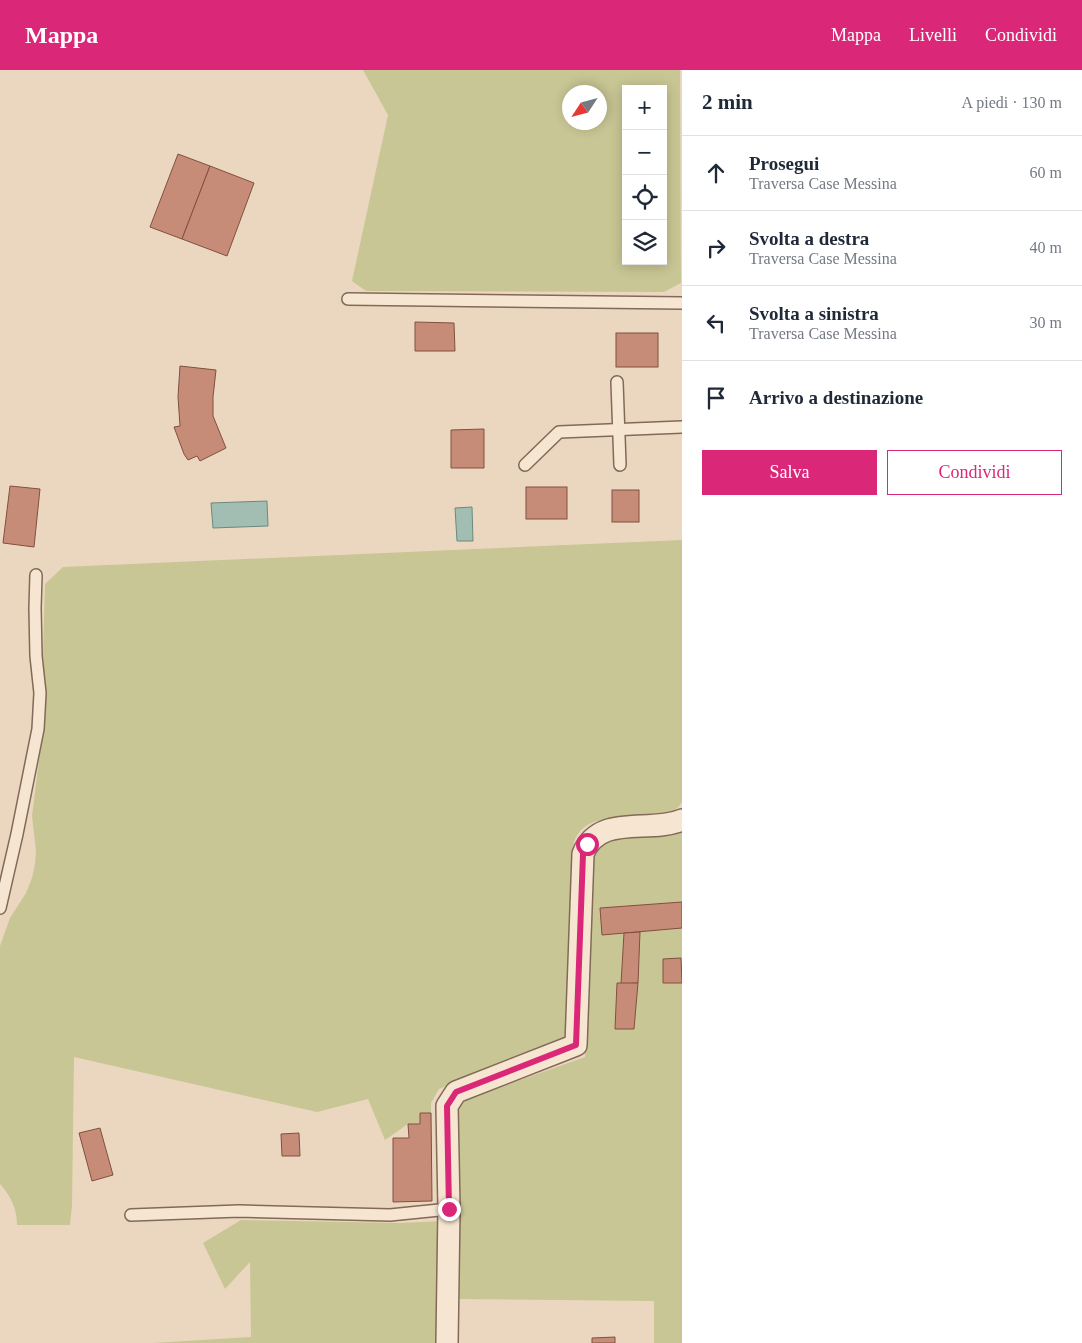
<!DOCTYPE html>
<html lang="it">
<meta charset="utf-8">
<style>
body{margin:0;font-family:Georgia,serif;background:#f2f2f3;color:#1f2937}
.controls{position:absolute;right:15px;top:15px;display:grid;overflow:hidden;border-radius:0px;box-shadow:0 2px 12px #0003}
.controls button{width:45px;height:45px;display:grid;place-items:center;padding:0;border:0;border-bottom:1px solid #e0e1e3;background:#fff;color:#1f2937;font:25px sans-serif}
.compass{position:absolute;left:562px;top:15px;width:45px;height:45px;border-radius:50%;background:#fff;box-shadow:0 2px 12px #0003;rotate:234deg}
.stop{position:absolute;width:15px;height:15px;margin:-11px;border:4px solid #db2777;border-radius:50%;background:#fff}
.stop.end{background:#db2777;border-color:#fff;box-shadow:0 1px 5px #0008}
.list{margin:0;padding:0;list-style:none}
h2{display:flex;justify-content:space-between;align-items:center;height:65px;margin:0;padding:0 20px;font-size:21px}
h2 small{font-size:16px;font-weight:400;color:#747a83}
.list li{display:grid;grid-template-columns:32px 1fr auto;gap:15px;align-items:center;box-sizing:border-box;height:75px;padding:0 20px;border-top:1px solid #e0e1e3}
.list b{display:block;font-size:19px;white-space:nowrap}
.list p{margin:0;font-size:16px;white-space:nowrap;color:#747a83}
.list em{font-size:16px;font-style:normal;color:#747a83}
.actions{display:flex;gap:10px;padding:15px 20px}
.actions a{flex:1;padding:11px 0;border:1px solid #db2777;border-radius:0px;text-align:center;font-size:18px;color:#db2777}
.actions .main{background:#db2777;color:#fff}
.icon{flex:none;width:28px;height:28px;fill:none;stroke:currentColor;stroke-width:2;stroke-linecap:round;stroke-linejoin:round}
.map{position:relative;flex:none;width:682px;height:1273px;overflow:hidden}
header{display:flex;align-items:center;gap:30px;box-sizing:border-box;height:70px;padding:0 25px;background:#db2777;color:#fff}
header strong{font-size:24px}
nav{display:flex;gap:28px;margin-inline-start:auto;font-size:18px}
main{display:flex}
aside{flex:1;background:#fff}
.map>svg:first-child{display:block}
.green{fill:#c8c694;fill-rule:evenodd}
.water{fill:#a2bdb1;stroke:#6a8a7d}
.building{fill:#c78c77;stroke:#805040}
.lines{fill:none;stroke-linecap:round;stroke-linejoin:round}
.lane-casing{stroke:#826958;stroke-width:14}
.street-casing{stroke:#826958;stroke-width:24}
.lane{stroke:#f6e6d1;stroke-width:11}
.street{stroke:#f6e6d1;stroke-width:21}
.route{stroke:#db2777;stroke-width:6}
</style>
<header>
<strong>Mappa</strong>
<nav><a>Mappa</a><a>Livelli</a><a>Condividi</a></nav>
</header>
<main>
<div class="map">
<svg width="682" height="1273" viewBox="0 0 682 1273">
<rect width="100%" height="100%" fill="#ebd7bf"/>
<g class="green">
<path d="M363,0H680L681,213L664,222L366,221L352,211L388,45ZM626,19H663V191H626ZM600,22V52H570V22Z"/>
<path d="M682,470V732C658,771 591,726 574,772L566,970L479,1001L439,1019L431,1033V1043H420V1054H408L385,1070L368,1029L317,1042L74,987L72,1136L70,1155H17C17,1139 11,1126 0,1114V876L10,848L26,823L32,808L35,794L36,781L32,746L46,634L43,584L45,514L63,497Z"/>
<path d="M682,763V1273H654V1231L457,1229L456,1041L459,1035L472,1027L585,987L591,788C594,781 599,776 607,772C619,765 666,765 682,763Z"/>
<polygon points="241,1150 400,1153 442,1151 441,1273 153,1273 251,1267 250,1192 225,1219 203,1173"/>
</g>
<g class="water">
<polygon points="267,431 268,456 213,458 211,433"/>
<polygon points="472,437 473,471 457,471 455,438"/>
</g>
<g class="building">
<polygon points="178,84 210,96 182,169 150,157"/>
<polygon points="210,96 254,113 227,186 182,169"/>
<polygon points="415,252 454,253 455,281 415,281"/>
<rect x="616" y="263" width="42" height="34"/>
<polygon points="180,296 216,300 213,327 213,346 226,378 200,391 197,386 188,390 184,384 174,357 180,356 178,327"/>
<polygon points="484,359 484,398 451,398 451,360"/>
<polygon points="10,416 40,419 34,477 3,473"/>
<rect x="526" y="417" width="41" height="32"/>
<rect x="612" y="420" width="27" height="32"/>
<polygon points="682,832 682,858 602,865 600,838"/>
<polygon points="640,862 638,913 621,914 624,863"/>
<polygon points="681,888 682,913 663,913 663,889"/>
<polygon points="617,913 638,913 634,959 615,959"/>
<polygon points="420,1043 431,1043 432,1131 393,1132 393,1068 409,1068 408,1054 420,1054"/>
<polygon points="100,1058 113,1105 92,1111 79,1063"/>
<polygon points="299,1063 300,1086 282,1086 281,1064"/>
<polygon points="615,1267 615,1273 592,1273 592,1268"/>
</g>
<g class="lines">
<g class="lane-casing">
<g id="lane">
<polyline points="348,229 682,233"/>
<polyline points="617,312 620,395"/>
<polyline points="525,395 559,362 682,357"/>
<polyline points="0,838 17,764 38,659 40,623 36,586 35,538 36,505"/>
<polyline points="131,1145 239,1141 390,1145 449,1139"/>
</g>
</g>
<g class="street-casing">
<path id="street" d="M447,1273L449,1139L447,1036L456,1022L576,975L583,784C599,743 648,764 682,750"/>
</g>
<use href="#lane" class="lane"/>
<use href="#street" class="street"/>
</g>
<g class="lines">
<polyline class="route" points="449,1139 447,1036 456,1022 576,975 583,784 587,774"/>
</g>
</svg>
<div class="controls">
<button>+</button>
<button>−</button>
<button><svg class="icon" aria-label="locate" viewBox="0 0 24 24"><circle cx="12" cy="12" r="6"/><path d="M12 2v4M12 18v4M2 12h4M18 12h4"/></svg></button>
<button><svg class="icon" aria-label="layers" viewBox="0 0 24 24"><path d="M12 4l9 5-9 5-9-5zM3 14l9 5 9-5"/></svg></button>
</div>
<svg class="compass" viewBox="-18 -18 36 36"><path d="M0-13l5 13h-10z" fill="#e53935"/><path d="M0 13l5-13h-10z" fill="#747a83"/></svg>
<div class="stop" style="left:587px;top:774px"></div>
<div class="stop end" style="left:449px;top:1139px"></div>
</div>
<aside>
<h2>2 min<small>A piedi · 130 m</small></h2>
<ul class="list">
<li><svg class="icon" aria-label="ahead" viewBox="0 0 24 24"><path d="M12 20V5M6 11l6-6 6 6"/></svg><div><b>Prosegui</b><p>Traversa Case Messina</p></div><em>60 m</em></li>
<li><svg class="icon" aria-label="right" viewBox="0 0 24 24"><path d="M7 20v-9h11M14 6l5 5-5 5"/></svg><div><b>Svolta a destra</b><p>Traversa Case Messina</p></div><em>40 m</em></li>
<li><svg class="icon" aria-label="left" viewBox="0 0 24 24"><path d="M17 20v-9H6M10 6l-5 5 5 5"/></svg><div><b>Svolta a sinistra</b><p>Traversa Case Messina</p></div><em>30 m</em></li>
<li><svg class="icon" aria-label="arrive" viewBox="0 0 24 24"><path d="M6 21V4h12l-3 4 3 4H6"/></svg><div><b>Arrivo a destinazione</b></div></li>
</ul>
<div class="actions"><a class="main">Salva</a><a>Condividi</a></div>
</aside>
</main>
